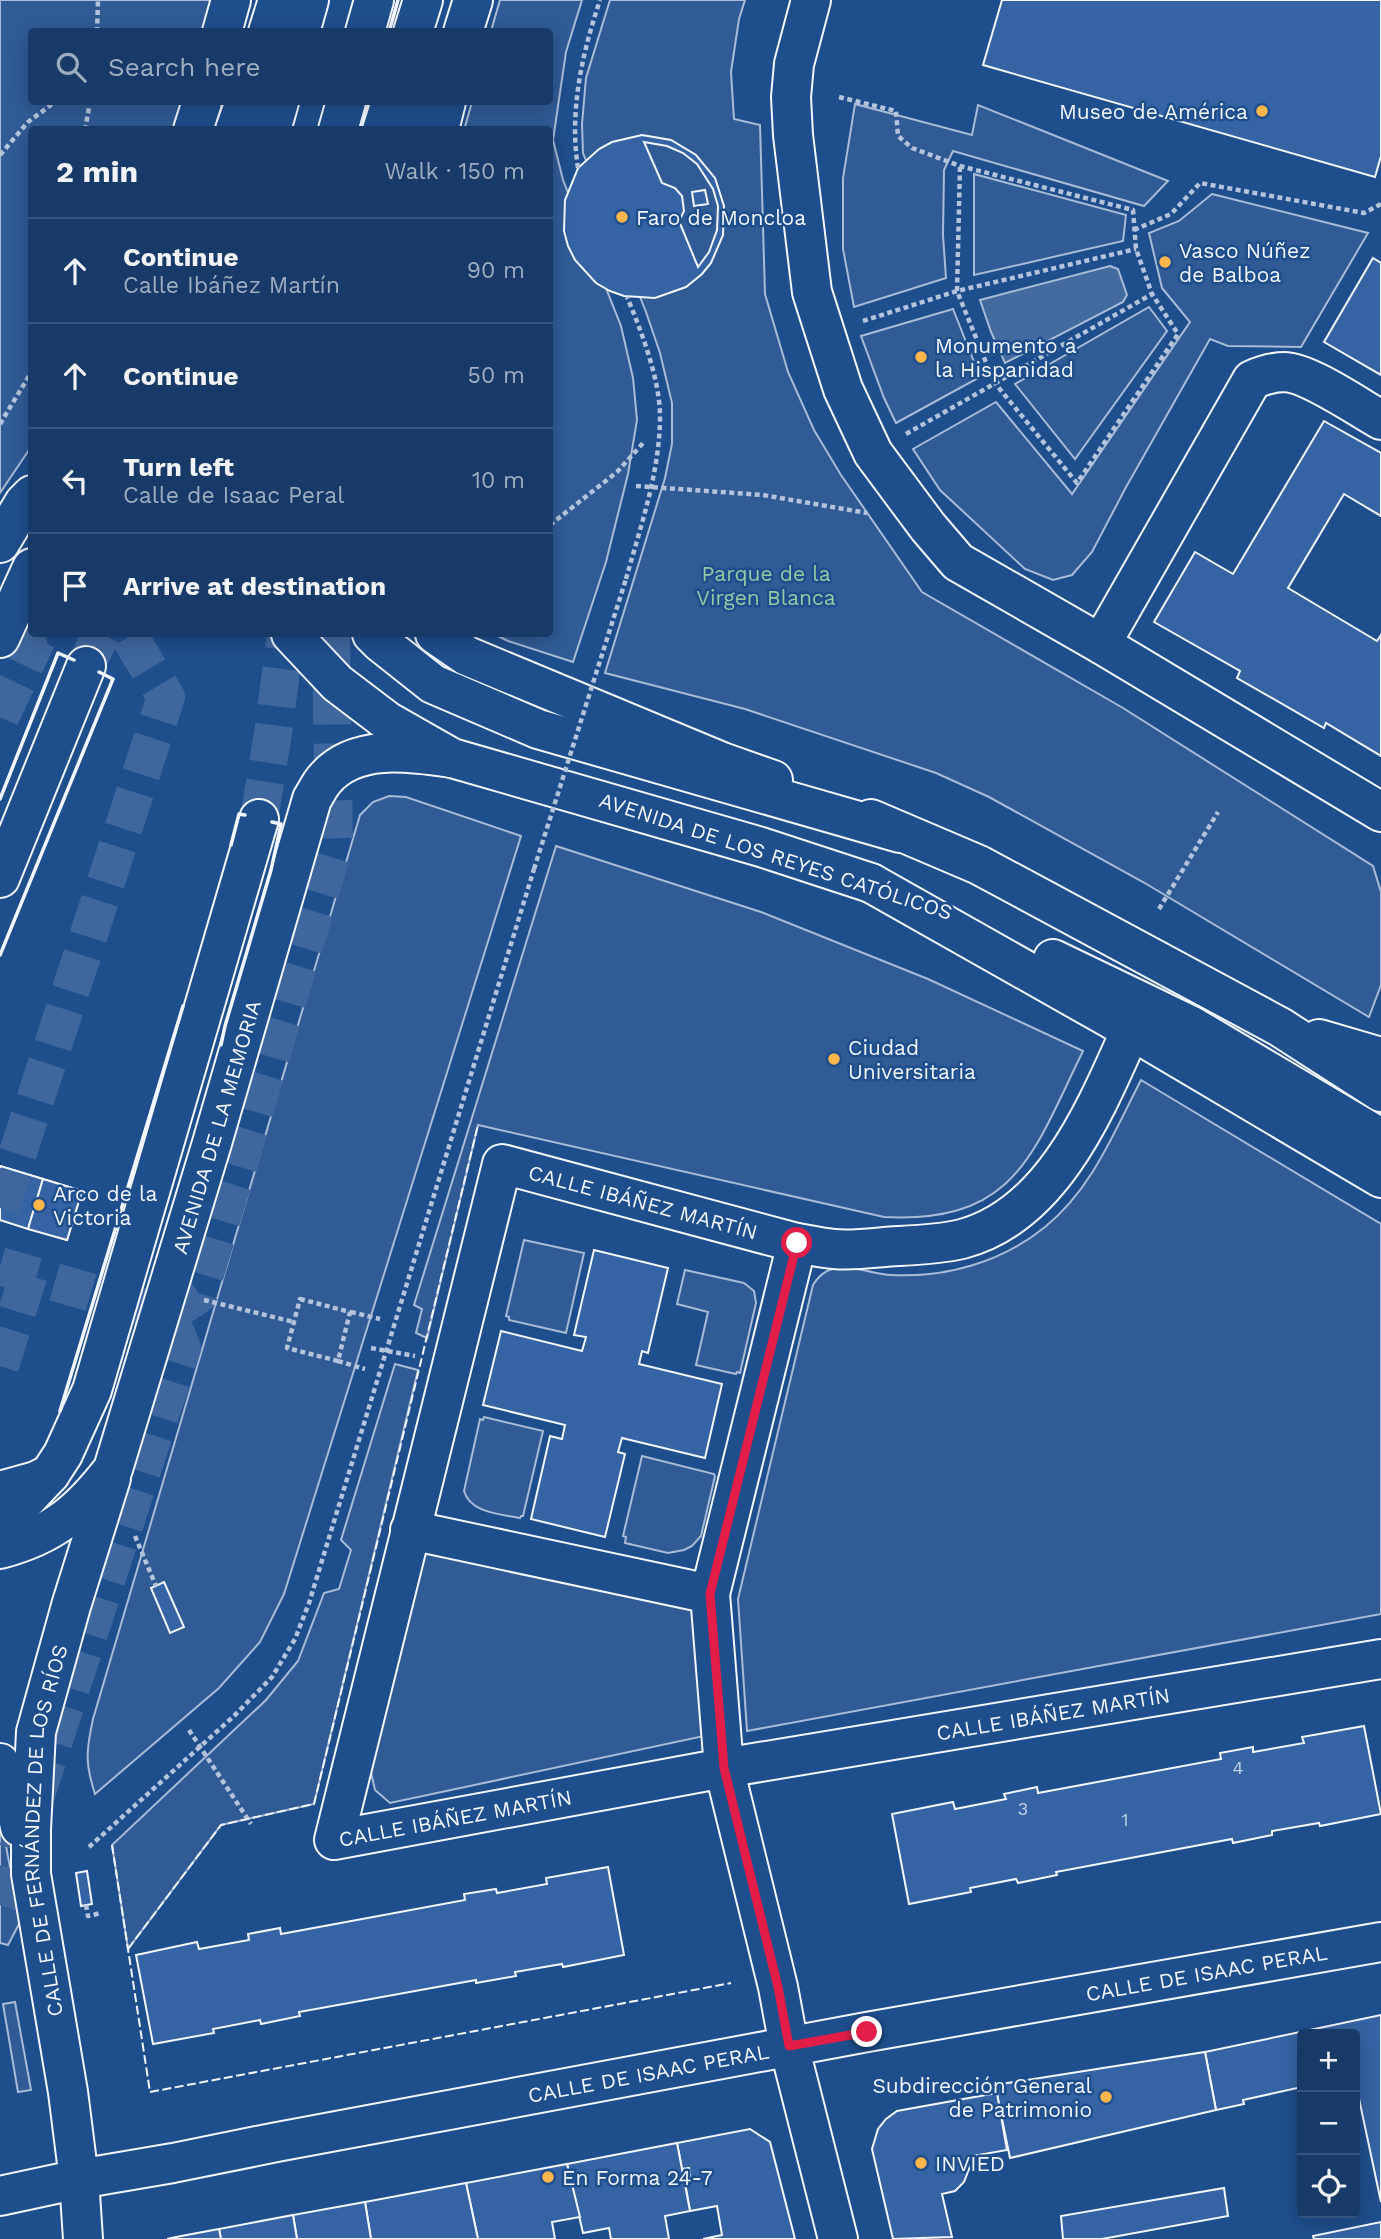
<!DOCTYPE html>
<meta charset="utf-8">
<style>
body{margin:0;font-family:"Work Sans",sans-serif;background:#20416f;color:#f1f3f6}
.controls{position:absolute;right:21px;bottom:21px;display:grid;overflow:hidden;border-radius:7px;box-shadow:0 4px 18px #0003}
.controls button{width:63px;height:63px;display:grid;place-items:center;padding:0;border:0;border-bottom:2px solid #36547d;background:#173a69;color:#f1f3f6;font:35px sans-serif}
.stop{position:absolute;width:21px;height:21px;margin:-16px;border:5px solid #e11d48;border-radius:50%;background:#fff}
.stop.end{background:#e11d48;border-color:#fff;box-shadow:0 2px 7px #0008}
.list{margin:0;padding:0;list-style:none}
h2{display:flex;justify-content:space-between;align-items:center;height:91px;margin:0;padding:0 28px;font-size:30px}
h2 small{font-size:23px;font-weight:400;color:#9eadc0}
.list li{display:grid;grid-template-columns:46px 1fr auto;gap:21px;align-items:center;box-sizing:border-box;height:105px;padding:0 28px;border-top:2px solid #36547d}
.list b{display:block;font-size:26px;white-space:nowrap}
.list p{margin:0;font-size:23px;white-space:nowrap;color:#9eadc0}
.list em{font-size:23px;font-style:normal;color:#9eadc0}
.icon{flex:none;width:38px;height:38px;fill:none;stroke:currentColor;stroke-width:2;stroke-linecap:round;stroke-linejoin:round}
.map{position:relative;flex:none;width:1381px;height:2239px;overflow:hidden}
.search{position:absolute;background:#173a69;box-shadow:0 4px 18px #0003;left:28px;top:28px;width:525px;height:77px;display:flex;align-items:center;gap:18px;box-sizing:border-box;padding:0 24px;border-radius:7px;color:#9eadc0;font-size:26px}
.panel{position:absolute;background:#173a69;box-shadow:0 4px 18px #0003;left:28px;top:126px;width:525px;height:511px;border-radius:7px}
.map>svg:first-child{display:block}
.green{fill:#305b95;stroke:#a8bbd7;stroke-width:2}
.water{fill:#446ba0;stroke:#a8bbd7;stroke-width:2}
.building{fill:#3563a3;stroke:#f2f6ff;stroke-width:2;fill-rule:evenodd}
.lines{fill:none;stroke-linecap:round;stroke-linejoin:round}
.minor-tunnel{stroke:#3f679d;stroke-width:38;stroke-dasharray:38 19;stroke-linecap:butt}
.highway-tunnel{stroke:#3f679d;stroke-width:38;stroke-dasharray:38 19;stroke-linecap:butt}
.minor-casing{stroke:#f2f6ff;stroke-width:42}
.major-casing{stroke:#f2f6ff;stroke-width:42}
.highway-casing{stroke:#f2f6ff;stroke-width:42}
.path{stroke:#b3c4dc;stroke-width:4.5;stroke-dasharray:5 3.5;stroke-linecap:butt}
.minor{stroke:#1f4e8c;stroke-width:38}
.major{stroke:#1f4e8c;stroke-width:38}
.highway{stroke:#1f4e8c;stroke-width:38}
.path-bridge{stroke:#b3c4dc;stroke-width:4.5;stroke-dasharray:5 3.5;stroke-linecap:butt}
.fence{stroke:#f2f6ff;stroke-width:2;stroke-dasharray:9 3.5;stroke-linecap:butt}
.wall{stroke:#f2f6ff;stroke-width:3.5}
.route{stroke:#e11d48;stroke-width:9}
.poi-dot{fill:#ffb74d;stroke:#1f4e8c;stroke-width:2.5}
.labels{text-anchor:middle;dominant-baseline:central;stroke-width:5;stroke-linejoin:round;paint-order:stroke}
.number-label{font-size:18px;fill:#c3d1e8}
.poi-label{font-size:21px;fill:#f2f6ff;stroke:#1f4e8c;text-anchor:start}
.park-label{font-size:21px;fill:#97c8a6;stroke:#1f4e8c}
.street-label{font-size:21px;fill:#f2f6ff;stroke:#1f4e8c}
</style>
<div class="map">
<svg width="1381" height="2239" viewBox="0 0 1381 2239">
<rect width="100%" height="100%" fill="#1f4e8c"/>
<g class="green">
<polygon points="0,0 217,0 208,31 32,32 32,102 187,102 179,129 32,130 31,447 0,493"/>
<polygon points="500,0 582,0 566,52 553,140 563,180 621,326 633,378 637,420 628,474 606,562 573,662 508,641 494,634 550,634 550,130 464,130 472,102 550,102 550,32 491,31"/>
<polygon points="610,0 745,0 739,19 731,72 734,119 760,125 765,294 788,372 814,430 841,475 922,592 1123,708 1373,866 1381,892 1381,985 1369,1017 1143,882 989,797 936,773 745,709 605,673 665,478 672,444 672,403 660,353 646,312 583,153 582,124 586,78"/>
<polygon points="855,104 972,135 978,105 1168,181 1144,206 953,151 944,170 943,235 946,278 854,307 843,249 843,178"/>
<polygon points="974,174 1126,215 1123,241 974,275"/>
<polygon points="1212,194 1368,233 1301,347 1228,346 1210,339 1125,489 1092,552 1072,575 1053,580 1025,569 940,490 913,449 996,402 1072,494 1190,322 1162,288 1149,233 1179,221"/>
<polygon points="1149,307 1167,331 1075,459 1015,384"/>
<polygon points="953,309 980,377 896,423 884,398 861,336"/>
<path d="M389,796L406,797L521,836L284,1594L260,1642L219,1688L95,1794C85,1763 86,1751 93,1719L360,815L373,802Z"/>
<path d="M556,846L761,912L928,979L1083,1051C1033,1153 1016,1224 884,1217L478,1125L427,1338L416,1333L422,1309L414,1305Z"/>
<path d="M1141,1080L1381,1224V1614L747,1731L738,1599L813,1285C819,1275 826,1269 838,1268C855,1266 874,1274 891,1275C946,1278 1002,1262 1045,1227C1092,1189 1114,1132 1141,1080Z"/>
<polygon points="524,1240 584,1253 566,1333 509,1320 509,1317 506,1316"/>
<polygon points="685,1270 744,1283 754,1291 756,1303 740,1373 737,1372 736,1374 696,1365 708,1312 677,1304"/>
<polygon points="395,1364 418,1370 314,1804 221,1825 128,1949 112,1845 266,1700 298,1661 324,1593 339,1589 351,1550 341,1540"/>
<path d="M484,1417L543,1431L523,1516H521L520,1518C501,1514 470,1513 464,1491L480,1419L483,1420Z"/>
<polygon points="642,1456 714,1474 715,1476 701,1536 692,1546 684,1550 668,1553 625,1543 626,1537 623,1536"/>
<polygon points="422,1544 693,1606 704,1736 390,1803 375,1790 367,1755"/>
<polygon points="0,1813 20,1922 8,1945 0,1943"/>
<polygon points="15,2002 31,2090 18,2092 3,2004"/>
</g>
<polygon class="water" points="1110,266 1118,269 1127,295 1123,302 1005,363 991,332 980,300"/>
<g class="building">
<polygon points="1002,0 1381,0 1381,156 1375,177 983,65"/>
<path d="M642,135L671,140L696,155L715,178L724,206L723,235L711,263L702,274L686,287L655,298L624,296L610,291L596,283L575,260L568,246L564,231L565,200L578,168L599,149L612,142ZM644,142L667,146L683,153L697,164L713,189L718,206L717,230L709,252L698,267L679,221L684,211L682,196L675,188L662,183Z"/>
<polygon points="705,190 708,204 694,206 692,192"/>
<polygon points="1373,258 1381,263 1381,375 1324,342"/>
<polygon points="1324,421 1381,453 1381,516 1344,494 1288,588 1377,641 1381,635 1381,756 1326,723 1324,728 1237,678 1240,671 1154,622 1195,552 1233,574"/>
<polygon points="0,1166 82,1191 67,1240 0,1220"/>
<polygon points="0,1166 43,1179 28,1229 0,1220"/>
<polygon points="43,1179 82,1191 67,1240 28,1229"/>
<polygon points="594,1250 668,1268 648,1353 642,1351 639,1364 722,1384 705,1458 622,1438 618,1452 625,1454 605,1537 531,1519 550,1436 562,1439 565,1425 483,1405 501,1331 582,1351 586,1337 574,1335"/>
<polygon points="164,1582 184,1627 170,1633 151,1588"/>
<polygon points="1364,1726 1381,1814 1320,1826 1319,1823 1272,1831 1272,1835 1233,1843 1232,1839 1056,1872 1057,1875 1018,1883 1016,1879 970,1888 971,1892 909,1904 892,1814 953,1802 955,1809 1006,1799 1004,1794 1037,1787 1038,1793 1221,1759 1220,1753 1253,1747 1253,1752 1304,1743 1302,1737"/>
<polygon points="608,1867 624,1955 563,1967 562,1964 515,1972 516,1976 476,1983 476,1980 299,2012 300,2016 261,2024 260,2020 213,2029 214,2033 153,2044 136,1955 197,1942 199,1949 249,1940 248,1934 280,1928 281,1934 465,1900 464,1894 496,1889 497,1893 547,1884 546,1878"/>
<polygon points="87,1871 92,1904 81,1906 76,1873"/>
<polygon points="1381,2015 1381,2202 1355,2080 1355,2034 1302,2034 1302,2087 1243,2100 1244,2104 1216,2110 1205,2052"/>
<polygon points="1205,2052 1216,2110 1010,2158 995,2085"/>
<polygon points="997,2093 1007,2150 967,2157 969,2169 964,2182 955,2191 942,2194 952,2237 893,2239 872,2149 878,2129 886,2119 897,2111"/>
<polygon points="750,2129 770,2142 795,2239 703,2239 722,2235 717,2206 690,2211 684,2177 690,2176 689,2168 682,2169 677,2143"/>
<polygon points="677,2143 690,2211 665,2216 669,2239 611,2239 609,2228 583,2233 567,2164"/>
<polygon points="567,2164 580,2217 552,2222 555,2239 478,2239 466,2183"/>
<polygon points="466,2183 478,2239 371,2239 365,2202"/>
<polygon points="1224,2188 1228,2216 1102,2239 1063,2239 1061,2216"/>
<polygon points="365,2202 371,2239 297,2239 293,2215"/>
<polygon points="293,2215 297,2239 221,2239 219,2229"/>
<polygon points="1381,2222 1381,2239 1314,2239 1313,2236"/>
<polygon points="219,2229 221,2239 167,2239 176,2237"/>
</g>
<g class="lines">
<g class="minor-tunnel">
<polyline points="86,666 101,634"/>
<polyline points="0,717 37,639 51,634"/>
<polyline points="0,1208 166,697 128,634"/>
<polyline points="0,1266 168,1315"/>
<polyline points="168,1315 199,1294 334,847 331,634"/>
<polyline points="0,1366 29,1274"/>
<polyline points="0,1905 182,1348 168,1315"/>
</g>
<polyline class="highway-tunnel" points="259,819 273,733 286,634"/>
<g class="minor-casing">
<g id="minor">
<polyline points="811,0 794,64 791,97 793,135 812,292 843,389 873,453 928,527 958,562 1101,644 1381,812"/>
<polyline points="411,130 416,102"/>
<polyline points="0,543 24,503 32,495"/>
<path d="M1101,644L1252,380C1263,375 1273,372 1285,372C1309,373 1358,407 1381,420"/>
<polyline points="0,878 86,666"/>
<path d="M797,1243C810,1245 822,1248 834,1249C855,1251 878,1247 898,1246C919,1245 942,1244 962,1239C1053,1215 1096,1108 1131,1030"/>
<polyline points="0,1491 36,1481 50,1474"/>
<polyline points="410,1530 710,1594"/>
<path id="s1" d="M0,1549C53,1535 80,1512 113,1469L212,1143L312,799C316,793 319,786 324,780C354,743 410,752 452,758"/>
<polyline points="0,1763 12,1791 20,1827"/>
<path id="s2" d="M0,2196L79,2179L173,2163L277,2142L867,2032L1381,1942"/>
<path id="s3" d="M83,2239L79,2179L68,2092L31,1874V1829L36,1732L71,1606L111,1478"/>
<path id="s4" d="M838,2239L789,2046L778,1987L724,1768L710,1594L797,1243L502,1164L334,1840L724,1768L1381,1659"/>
</g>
</g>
<g class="major-casing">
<g id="major">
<polyline points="222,32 231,0"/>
<polyline points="463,32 473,0"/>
<polyline points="193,130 202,102"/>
<polyline points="439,130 446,102"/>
<polyline points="435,634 467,656 722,762 773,780"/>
<polyline points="871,819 979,865 1280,1027 1381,1092"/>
<polyline points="871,883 1131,1030 1381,1178"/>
<polyline points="1053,959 1190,1025 1381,1138"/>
<polyline points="1319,1039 1381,1057"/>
</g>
</g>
<g class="highway-casing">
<g id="highway">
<polyline points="268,32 278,0"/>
<polyline points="300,32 309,0"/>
<polyline points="365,32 374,0"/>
<polyline points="413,32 423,0"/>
<polyline points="235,130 245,102"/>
<polyline points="271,130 279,102"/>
<polyline points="338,130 346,102"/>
<polyline points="382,130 391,102"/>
<polyline points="291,634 337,683 387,721 452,758 761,847 871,883"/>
<polyline points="372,634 380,642 433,684 538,729 900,833"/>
<polyline points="0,638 32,568"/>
<polyline points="0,1527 50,1474 63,1454 92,1390 259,819"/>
</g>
</g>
<g class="path">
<polyline points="97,32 98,0"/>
<polyline points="839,97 896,111 898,136 912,148 960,166 1133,210 1136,249 1152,294 1178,334 1077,483 994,382 957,291 960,166"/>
<polyline points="85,130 90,102"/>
<polyline points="0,155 28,122 55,102"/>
<path d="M578,168C569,111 582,54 600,0"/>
<polyline points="1134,230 1171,214 1200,183 1364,213 1381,204"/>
<polyline points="863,321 957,291 1136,249"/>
<polyline points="0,424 32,371"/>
<polyline points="906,434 1152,294"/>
<polyline points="636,486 763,495 867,513"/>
<polyline points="550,525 617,472 644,442"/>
<path d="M626,579C641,525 660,471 660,416C660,380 641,330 627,297"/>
<polyline points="1159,909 1218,812"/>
<polygon points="300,1299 350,1312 338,1361 287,1348"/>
<polyline points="204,1300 294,1322"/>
<polyline points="351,1312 380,1319"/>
<polyline points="371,1348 415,1356"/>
<polyline points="338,1361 365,1369"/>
<polyline points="135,1536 156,1586"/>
<polyline points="189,1730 251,1824"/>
<polyline points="89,1847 234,1716 272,1677 295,1639 309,1603 534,869"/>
<polyline points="86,1905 88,1916 101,1913"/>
</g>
<use href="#minor" class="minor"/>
<use href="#major" class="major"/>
<use href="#highway" class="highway"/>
<polyline class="path-bridge" points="534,869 626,579"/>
<g class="fence">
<polyline points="112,1845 150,2092 731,1983"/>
<polyline points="128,1949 221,1825 314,1804 478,1125"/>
</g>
<g class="wall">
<polyline points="389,32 398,0"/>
<polyline points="360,130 368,102"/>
<polyline points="0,799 58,653 74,660"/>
<polyline points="231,845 239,814 245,815"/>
<polyline points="0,955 113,679 99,672"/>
<polyline points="221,1045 225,1026 271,870 281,824 272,822"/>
<polyline points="60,1411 183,1006"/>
</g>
</g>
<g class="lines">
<polyline class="route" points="797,1243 710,1594 724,1768 778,1987 789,2046 867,2032"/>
</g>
<g class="poi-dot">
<circle cx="1262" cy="111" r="7"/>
<circle cx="622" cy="217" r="7"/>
<circle cx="1165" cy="262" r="7"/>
<circle cx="921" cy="357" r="7"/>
<circle cx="834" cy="1059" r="7"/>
<circle cx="39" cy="1205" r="7"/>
<circle cx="1106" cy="2097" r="7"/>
<circle cx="921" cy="2163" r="7"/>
<circle cx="548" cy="2177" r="7"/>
</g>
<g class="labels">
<g class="number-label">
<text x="1238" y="1767">4</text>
<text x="1023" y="1808">3</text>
<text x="1125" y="1819">1</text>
</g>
<g class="poi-label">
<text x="1248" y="111" text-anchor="end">Museo de América</text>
<text x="636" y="217">Faro de Moncloa</text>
<text x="1179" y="250">Vasco Núñez<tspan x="1179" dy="24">de Balboa</tspan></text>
<text x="935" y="345">Monumento a<tspan x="935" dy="24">la Hispanidad</tspan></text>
<text x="848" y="1047">Ciudad<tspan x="848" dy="24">Universitaria</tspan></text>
<text x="53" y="1193">Arco de la<tspan x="53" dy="24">Victoria</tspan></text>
<text x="1092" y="2085" text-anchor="end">Subdirección General<tspan x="1092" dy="24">de Patrimonio</tspan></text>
<text x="935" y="2163">INVIED</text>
<text x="562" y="2177">En Forma 24-7</text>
</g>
<g class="park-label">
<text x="766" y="573">Parque de la<tspan x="766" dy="24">Virgen Blanca</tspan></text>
</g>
<g class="street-label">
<text transform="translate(776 856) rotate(18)">AVENIDA DE LOS REYES CATÓLICOS</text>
<text stroke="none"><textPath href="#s1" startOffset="499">AVENIDA DE LA MEMORIA</textPath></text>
<text transform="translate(643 1202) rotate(15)">CALLE IBÁÑEZ MARTÍN</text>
<text stroke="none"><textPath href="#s4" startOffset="2753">CALLE IBÁÑEZ MARTÍN</textPath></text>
<text stroke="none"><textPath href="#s4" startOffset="2146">CALLE IBÁÑEZ MARTÍN</textPath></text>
<text stroke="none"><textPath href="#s3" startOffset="413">CALLE DE FERNÁNDEZ DE LOS RÍOS</textPath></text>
<text stroke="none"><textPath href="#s2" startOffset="1227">CALLE DE ISAAC PERAL</textPath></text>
<text stroke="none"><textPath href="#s2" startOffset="660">CALLE DE ISAAC PERAL</textPath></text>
</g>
</g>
</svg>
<div class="controls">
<button>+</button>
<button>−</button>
<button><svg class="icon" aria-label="locate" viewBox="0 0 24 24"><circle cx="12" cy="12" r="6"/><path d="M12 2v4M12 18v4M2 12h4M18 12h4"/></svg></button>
</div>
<div class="stop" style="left:797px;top:1243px"></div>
<div class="stop end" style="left:867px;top:2032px"></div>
<div class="search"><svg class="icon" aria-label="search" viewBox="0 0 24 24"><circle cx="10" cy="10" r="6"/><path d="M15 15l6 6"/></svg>Search here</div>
<section class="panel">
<h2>2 min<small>Walk · 150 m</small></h2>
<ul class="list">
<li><svg class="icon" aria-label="ahead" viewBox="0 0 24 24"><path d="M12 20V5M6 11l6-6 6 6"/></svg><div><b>Continue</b><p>Calle Ibáñez Martín</p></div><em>90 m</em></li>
<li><svg class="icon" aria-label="ahead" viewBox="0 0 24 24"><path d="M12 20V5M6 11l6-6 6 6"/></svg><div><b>Continue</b></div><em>50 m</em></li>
<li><svg class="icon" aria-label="left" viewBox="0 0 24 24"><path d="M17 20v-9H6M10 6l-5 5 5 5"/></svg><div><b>Turn left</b><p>Calle de Isaac Peral</p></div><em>10 m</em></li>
<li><svg class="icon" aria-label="arrive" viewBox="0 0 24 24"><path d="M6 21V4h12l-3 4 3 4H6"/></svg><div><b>Arrive at destination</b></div></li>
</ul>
</section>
</div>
